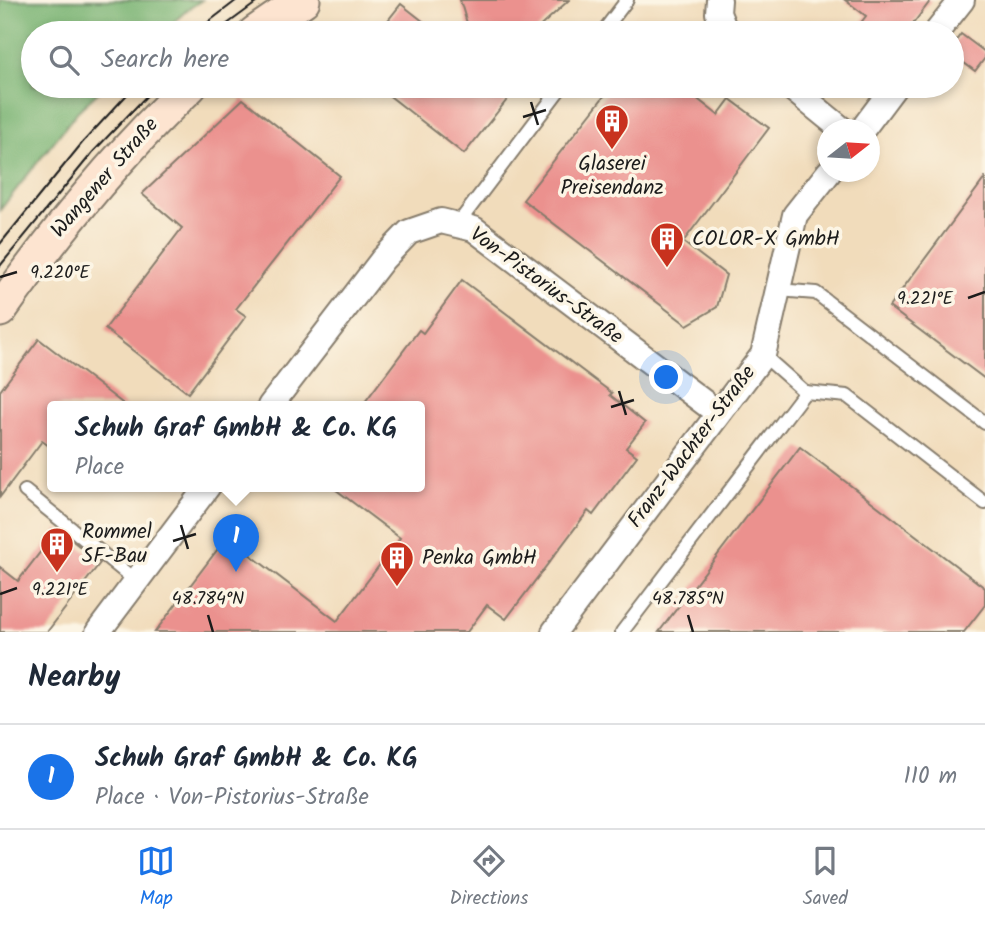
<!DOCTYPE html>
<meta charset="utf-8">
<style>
body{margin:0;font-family:Kalam,sans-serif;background:#f6f6f7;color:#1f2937}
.compass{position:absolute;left:817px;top:119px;width:63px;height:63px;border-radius:50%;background:#fff;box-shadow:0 4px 10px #0003;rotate:73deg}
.you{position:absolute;left:667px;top:378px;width:24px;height:24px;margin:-18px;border:5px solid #fff;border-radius:50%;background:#1a73e8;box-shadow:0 0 0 10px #1a73e833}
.badge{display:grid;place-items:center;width:46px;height:46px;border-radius:50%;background:#1a73e8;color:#fff;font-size:23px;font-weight:700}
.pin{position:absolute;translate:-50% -58px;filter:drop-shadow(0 2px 4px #0008)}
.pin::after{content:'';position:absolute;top:37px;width:24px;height:21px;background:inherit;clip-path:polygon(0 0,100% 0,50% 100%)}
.popup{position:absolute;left:47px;top:401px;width:378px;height:91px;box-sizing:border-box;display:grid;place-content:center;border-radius:7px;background:#fff;filter:drop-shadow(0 2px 5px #0005);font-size:23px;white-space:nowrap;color:#747a83}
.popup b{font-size:26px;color:#1f2937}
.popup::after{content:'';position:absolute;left:50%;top:100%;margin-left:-14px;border:14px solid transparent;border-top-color:#fff}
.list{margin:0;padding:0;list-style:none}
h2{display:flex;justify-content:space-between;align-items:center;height:91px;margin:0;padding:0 28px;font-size:30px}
h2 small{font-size:23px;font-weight:400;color:#747a83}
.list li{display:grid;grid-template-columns:46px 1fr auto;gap:21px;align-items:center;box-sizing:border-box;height:105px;padding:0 28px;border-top:2px solid #e0e1e3}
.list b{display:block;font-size:26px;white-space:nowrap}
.list p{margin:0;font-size:23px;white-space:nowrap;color:#747a83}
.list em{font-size:23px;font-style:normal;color:#747a83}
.icon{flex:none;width:38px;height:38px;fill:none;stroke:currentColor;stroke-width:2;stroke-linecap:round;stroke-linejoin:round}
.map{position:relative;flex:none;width:985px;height:632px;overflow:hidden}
.search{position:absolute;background:#fff;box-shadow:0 4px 10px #0003;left:21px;right:21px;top:21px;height:77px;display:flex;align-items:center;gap:18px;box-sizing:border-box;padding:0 24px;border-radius:38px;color:#747a83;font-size:26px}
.sheet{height:196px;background:#fff}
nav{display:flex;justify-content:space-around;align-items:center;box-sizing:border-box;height:98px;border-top:2px solid #e0e1e3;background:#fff;font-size:19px;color:#747a83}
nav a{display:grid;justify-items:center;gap:4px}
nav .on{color:#1a73e8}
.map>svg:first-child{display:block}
.forest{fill:#78b372;stroke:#4a6847;stroke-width:2}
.building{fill:#eb918e}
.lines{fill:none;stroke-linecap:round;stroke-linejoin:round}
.lane-casing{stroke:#867c6c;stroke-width:16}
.street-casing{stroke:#867c6c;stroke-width:28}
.secondary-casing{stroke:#867c6c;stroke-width:37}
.lane{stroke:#fff;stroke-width:12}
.street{stroke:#fff;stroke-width:24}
.secondary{stroke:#fde4d0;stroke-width:33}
.tram{stroke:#1c1c1c;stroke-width:2}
.ticks{fill:none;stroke:#1c1c1c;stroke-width:2.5}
.labels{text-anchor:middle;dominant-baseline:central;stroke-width:7;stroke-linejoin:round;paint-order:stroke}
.poi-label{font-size:21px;fill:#1c1c1c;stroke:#fcf5e5;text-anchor:start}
.street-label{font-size:21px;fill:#1c1c1c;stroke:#fcf5e5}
.ticks-label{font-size:18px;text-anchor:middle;fill:#1c1c1c;stroke:#fcf5e5;stroke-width:7;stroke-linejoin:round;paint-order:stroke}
</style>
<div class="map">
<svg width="985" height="632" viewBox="0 0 985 632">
<rect width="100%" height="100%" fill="#fcf5e5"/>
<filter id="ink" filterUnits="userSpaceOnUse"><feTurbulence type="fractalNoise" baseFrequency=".0143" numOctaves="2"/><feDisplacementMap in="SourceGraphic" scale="14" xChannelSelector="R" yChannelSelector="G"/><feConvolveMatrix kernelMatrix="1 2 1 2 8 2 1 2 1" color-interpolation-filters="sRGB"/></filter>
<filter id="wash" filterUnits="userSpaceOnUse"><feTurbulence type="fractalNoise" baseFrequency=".00686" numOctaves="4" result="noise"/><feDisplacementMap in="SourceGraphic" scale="28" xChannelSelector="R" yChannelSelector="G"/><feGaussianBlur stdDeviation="1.57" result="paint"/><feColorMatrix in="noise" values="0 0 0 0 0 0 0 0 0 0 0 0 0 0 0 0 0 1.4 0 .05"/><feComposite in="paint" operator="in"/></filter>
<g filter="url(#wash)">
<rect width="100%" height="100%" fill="#f1dcbb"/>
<polygon class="forest" points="0,0 202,0 187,10 162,33 33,33 33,86 105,86 78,111 0,210"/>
<g id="blocks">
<g class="building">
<polygon points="460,0 569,0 533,33 470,33"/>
<polygon points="845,0 931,0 906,33 853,33 866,16"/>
<polygon points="401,4 438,33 378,33"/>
<polygon points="961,34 985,52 985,58 975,71 952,54 952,46"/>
<polygon points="377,86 518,86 464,154"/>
<polygon points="612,86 681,86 718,115 730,99 769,128 683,242 726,275 717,307 687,325 523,200"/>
<polygon points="243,99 340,176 236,309 246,316 188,393 105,329 182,228 142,194"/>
<polygon points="985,178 985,379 889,307"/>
<polygon points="462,280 612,393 610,395 645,423 626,448 637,456 593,515 588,511 506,619 487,605 467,632 155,632 227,537 337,621 400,538 331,486 420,486 420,406 362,406 419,330 423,333"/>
<polygon points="39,339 126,406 52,406 52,448 42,441 0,497 0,391"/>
<polygon points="800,447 985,588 985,605 964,632 659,632"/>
<polygon points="58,529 100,563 47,632 0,632 0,567 18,581"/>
</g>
</g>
</g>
<g filter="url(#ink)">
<use href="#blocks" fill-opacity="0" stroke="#867c6c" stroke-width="2"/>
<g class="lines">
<g class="lane-casing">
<g id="lane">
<polyline points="602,33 627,0"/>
<polyline points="457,225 562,86"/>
<polyline points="778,290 816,293 985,423"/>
<polyline points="763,355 805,392"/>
<polyline points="25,491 136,581"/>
<polyline points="622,632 805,392 847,396 985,503"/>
</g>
</g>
<g class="street-casing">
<g id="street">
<polyline points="719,0 718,13 726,33"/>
<polyline points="936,33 962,0"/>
<polyline points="789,86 843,130"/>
<polyline points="862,130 895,86"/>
<polyline points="270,406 383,259 409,232 441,221 474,229 718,413"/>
<polyline points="98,632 208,486"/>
<polyline points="554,632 763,355 795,215 829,172"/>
</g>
</g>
<g class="secondary-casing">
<g id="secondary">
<polyline points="255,33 303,0"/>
<path d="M0,310C57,230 119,153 190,86"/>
</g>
</g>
<use href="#lane" class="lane"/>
<use href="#street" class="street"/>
<use href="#secondary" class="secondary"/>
<g class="tram">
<polyline points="194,33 237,0"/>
<polyline points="215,33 260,0"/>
<polyline points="0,244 83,142 135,86"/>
<polyline points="0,266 93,152 156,86"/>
</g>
</g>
</g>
<path class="ticks" d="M531,102L538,125M523,117L546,110M0,277L17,272M968,298L985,292M619,391L626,415M611,407L634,400M181,525L188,549M173,541L196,534M0,594L17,588M208,615L213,632M688,615L693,632"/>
<defs>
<g id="building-pin" transform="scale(1.75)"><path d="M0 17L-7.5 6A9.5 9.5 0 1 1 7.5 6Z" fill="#c8321e" stroke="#fcf5e5"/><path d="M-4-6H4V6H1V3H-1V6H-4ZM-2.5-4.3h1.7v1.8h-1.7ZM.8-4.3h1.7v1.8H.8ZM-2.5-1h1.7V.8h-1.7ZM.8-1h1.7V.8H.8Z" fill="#fff"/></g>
</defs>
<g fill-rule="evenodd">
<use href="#building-pin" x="612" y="121"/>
<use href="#building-pin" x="667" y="239"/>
<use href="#building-pin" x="57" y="544"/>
<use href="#building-pin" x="397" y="558"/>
</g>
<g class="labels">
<g class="poi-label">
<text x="612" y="164" text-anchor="middle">Glaserei<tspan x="612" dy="24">Preisendanz</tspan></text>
<text x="692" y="239">COLOR-X GmbH</text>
<text x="82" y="532">Rommel<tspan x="82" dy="24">SF-Bau</tspan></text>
<text x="422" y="558">Penka GmbH</text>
</g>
<g class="street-label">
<text transform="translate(105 178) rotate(-49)">Wangener Straße</text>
<text transform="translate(546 286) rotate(36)">Von-Pistorius-Straße</text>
<text transform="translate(692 447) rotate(-53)">Franz-Wachter-Straße</text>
</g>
</g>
<g class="ticks-label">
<text x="60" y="278">9.220°E</text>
<text x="925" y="304">9.221°E</text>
<text x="60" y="595">9.221°E</text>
<text x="208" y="604">48.784°N</text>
<text x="688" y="604">48.785°N</text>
</g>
</svg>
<svg class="compass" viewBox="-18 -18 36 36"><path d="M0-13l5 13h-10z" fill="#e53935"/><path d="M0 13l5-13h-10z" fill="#747a83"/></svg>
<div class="you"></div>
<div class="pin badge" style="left:236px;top:572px">1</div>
<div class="popup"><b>Schuh Graf GmbH &amp; Co. KG</b>Place</div>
<div class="search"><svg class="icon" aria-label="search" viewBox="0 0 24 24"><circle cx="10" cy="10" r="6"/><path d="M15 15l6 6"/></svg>Search here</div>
</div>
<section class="sheet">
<h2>Nearby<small></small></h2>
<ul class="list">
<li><span class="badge">1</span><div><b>Schuh Graf GmbH &amp; Co. KG</b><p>Place · Von-Pistorius-Straße</p></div><em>110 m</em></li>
</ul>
</section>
<nav>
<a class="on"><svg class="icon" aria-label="map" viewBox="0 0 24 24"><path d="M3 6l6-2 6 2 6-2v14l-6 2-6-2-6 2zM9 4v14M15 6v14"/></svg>Map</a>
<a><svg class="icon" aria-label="directions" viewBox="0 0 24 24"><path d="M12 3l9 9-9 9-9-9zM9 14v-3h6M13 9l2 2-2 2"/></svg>Directions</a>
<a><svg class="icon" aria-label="saved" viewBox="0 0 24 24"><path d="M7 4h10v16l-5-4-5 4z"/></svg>Saved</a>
</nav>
